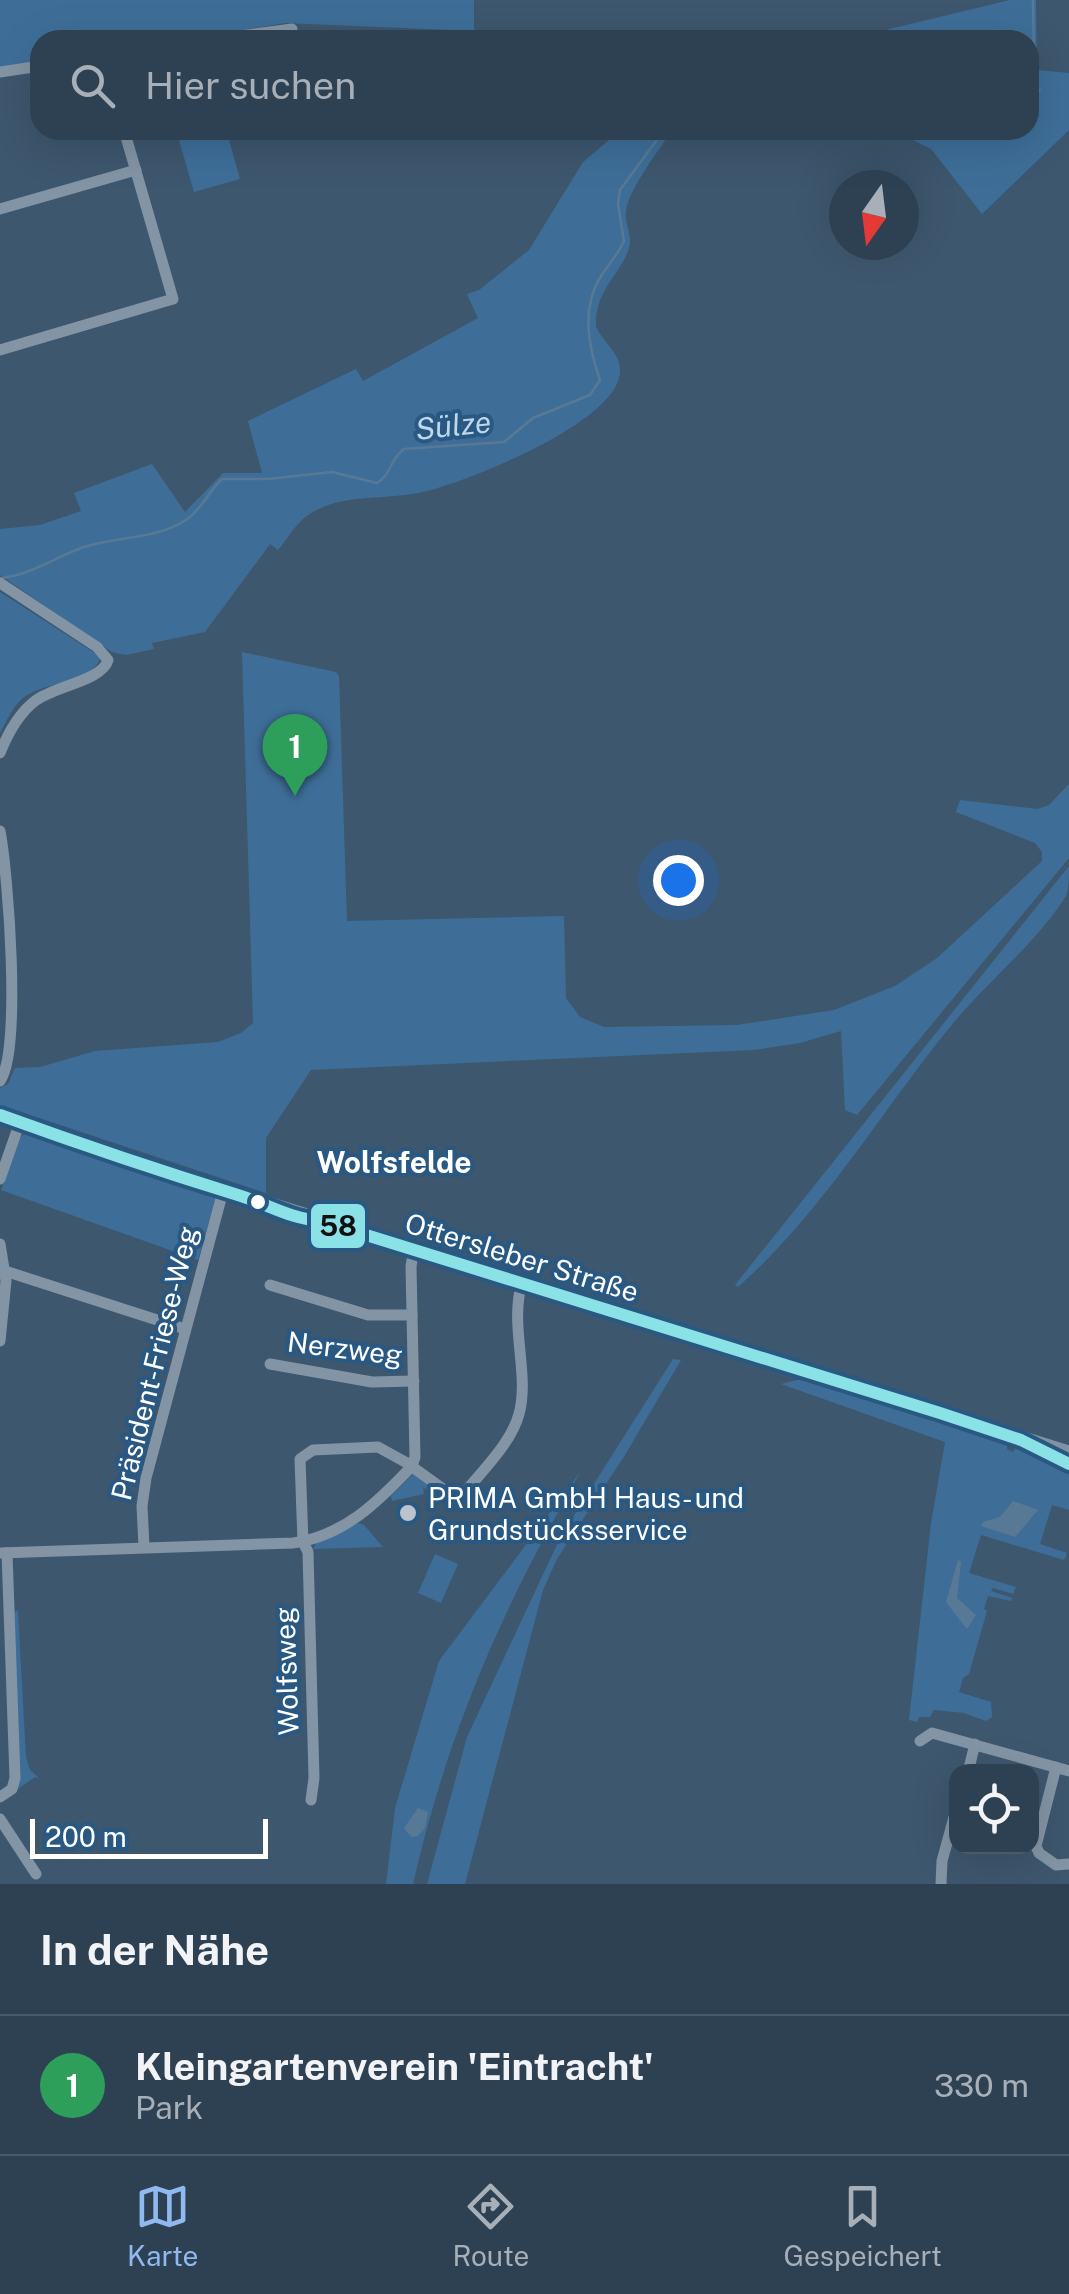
<!DOCTYPE html>
<html lang="de">
<meta charset="utf-8">
<style>
body{margin:0;font-family:"Public Sans",sans-serif;background:#3a4c5c;color:#f1f3f6}
.controls{position:absolute;right:30px;bottom:30px;display:grid;overflow:hidden;border-radius:20px;box-shadow:0 10px 40px #0002}
.controls button{width:90px;height:90px;display:grid;place-items:center;padding:0;border:0;border-bottom:2px solid #495a69;background:#2e4152;color:#f1f3f6;font:50px sans-serif}
.compass{position:absolute;left:829px;top:170px;width:90px;height:90px;border-radius:50%;background:#2e4152;box-shadow:0 10px 40px #0002;rotate:194deg}
.scale{position:absolute;left:30px;bottom:25px;width:238px;box-sizing:border-box;padding-left:10px;border:5px solid #fff;border-top:0;font-size:28px;line-height:35px;white-space:nowrap;color:#fff;-webkit-text-stroke:8px #295882;paint-order:stroke}
.you{position:absolute;left:678px;top:880px;width:35px;height:35px;margin:-25px;border:8px solid #fff;border-radius:50%;background:#1a73e8;box-shadow:0 0 0 15px #1a73e833}
.badge{display:grid;place-items:center;width:65px;height:65px;border-radius:50%;background:#90b9f0;color:#fff;font-size:32px;font-weight:700}
.pin{position:absolute;translate:-50% -82px;filter:drop-shadow(0 2px 5px #0008)}
.pin::after{content:'';position:absolute;top:52px;width:35px;height:30px;background:inherit;clip-path:polygon(0 0,100% 0,50% 100%)}
.list{margin:0;padding:0;list-style:none}
h2{display:flex;justify-content:space-between;align-items:center;height:130px;margin:0;padding:0 40px;font-size:42px}
h2 small{font-size:32px;font-weight:400;color:#a7afb8}
.list li{display:grid;grid-template-columns:65px 1fr auto;gap:30px;align-items:center;box-sizing:border-box;height:140px;padding:0 40px;border-top:2px solid #495a69}
.list b{display:block;font-size:38px;white-space:nowrap}
.list p{margin:0;font-size:32px;white-space:nowrap;color:#a7afb8}
.list em{font-size:32px;font-style:normal;color:#a7afb8}
.icon{flex:none;width:55px;height:55px;fill:none;stroke:currentColor;stroke-width:2;stroke-linecap:round;stroke-linejoin:round}
.map{position:relative;flex:none;width:1069px;height:1884px;overflow:hidden}
.search{position:absolute;background:#2e4152;box-shadow:0 10px 40px #0002;left:30px;right:30px;top:30px;height:110px;display:flex;align-items:center;gap:25px;box-sizing:border-box;padding:0 35px;border-radius:30px;color:#a7afb8;font-size:38px}
.sheet{height:270px;background:#2e4152}
nav{display:flex;justify-content:space-around;align-items:center;box-sizing:border-box;height:140px;border-top:2px solid #495a69;background:#2e4152;font-size:28px;color:#a7afb8}
nav a{display:grid;justify-items:center;gap:5px}
nav .on{color:#90b9f0}
.map>svg:first-child{display:block}
.green{fill:#3e6e98}
.water{fill:#587995}
.lines{fill:none;stroke-linecap:round;stroke-linejoin:round}
.stream{stroke:#587995;stroke-width:2.5}
.minor{stroke:#8394a4;stroke-width:11}
.major{stroke:#8193a2;stroke-width:15}
.bus-1-casing{stroke:#295882;stroke-width:20}
.bus-1{stroke:#8ae1e6;stroke-width:12}
.bus-dot{fill:#fff;stroke:#295882;stroke-width:4}
.poi-dot{fill:#bbc4cc;stroke:#295882;stroke-width:4}
.labels{text-anchor:middle;dominant-baseline:central;stroke-width:8;stroke-linejoin:round;paint-order:stroke}
.street-label{font-size:28px;fill:#fff;stroke:#295882}
.poi-label{font-size:28px;fill:#fff;stroke:#295882;text-anchor:start}
.water-label{font-size:30px;font-style:italic;fill:#bdd8ed;stroke:#295882}
.neighbourhood-label{font-size:30px;font-weight:bold;fill:#fff;stroke:#295882}
.line-badge{stroke:#295882;stroke-width:4}
.pale-badge-label{font-size:28px;text-anchor:middle;font-weight:bold;fill:#111}
</style>
<div class="map">
<svg width="1069" height="1884" viewBox="0 0 1069 1884">
<rect width="100%" height="100%" fill="#3d576e"/>
<g class="green">
<polygon points="0,0 474,0 474,31 285,23 183,40 40,40 40,62 0,68"/>
<polygon points="1010,0 1036,0 1037,70 1069,73 1069,130 982,214 931,149 909,138 876,130 1029,130 1029,40 844,40"/>
<polygon points="176,130 226,130 240,179 194,192"/>
<path d="M621,130H672C660,149 628,190 626,211C624,228 636,236 626,256C613,281 595,295 596,326C602,342 621,353 620,371C620,421 471,480 427,491C390,501 341,492 308,515C297,522 287,539 278,550L270,544L205,632L152,643L154,649L126,655L112,652L0,575V529L40,525L81,511L74,493L152,464L185,512L223,473H262L248,421L356,369L363,381L478,318L467,294L479,290L529,250L583,162Z"/>
<path d="M0,592L101,657C92,684 44,681 23,698C13,706 6,722 0,733Z"/>
<polygon points="242,652 336,672 339,676 347,921 564,916 566,998 580,1017 604,1027 737,1025 834,1010 895,986 937,958 1042,861 1042,852 1035,843 956,812 960,800 1038,809 1049,805 1069,784 1069,858 857,1115 845,1110 841,1031 800,1043 754,1050 311,1070 266,1138 266,1193 0,1105 0,1088 8,1084 15,1068 40,1067 95,1051 218,1042 241,1033 253,1023"/>
<path d="M1069,866C1069,876 1069,887 1066,896C1034,946 987,981 950,1027C879,1114 823,1212 738,1287L735,1285Z"/>
<polygon points="27,1131 217,1193 198,1260 1,1190 18,1140"/>
<polygon points="673,1359 681,1360 625,1455 557,1559 543,1590 465,1884 427,1884 467,1737 561,1536"/>
<polygon points="805,1378 1007,1441 1007,1449 1013,1452 1018,1444 1069,1467 1069,1510 1052,1505 1040,1544 1067,1553 1064,1560 981,1535 969,1573 1016,1587 1013,1594 993,1588 991,1591 1012,1598 1011,1601 988,1596 984,1609 987,1611 969,1674 963,1678 959,1692 991,1702 992,1717 986,1721 964,1713 934,1710 930,1717 919,1717 917,1722 909,1720 931,1523 945,1442 781,1384"/>
<path d="M581,1471C502,1609 449,1728 413,1884H386L395,1808L439,1661Z"/>
<polygon points="414,1473 437,1491 432,1493 423,1487 424,1494 392,1501 391,1496"/>
<polygon points="358,1523 364,1525 383,1547 313,1549 317,1542"/>
<polygon points="435,1554 458,1564 441,1603 418,1593"/>
<polygon points="18,1611 26,1757 30,1770 39,1778 35,1777 15,1791 13,1612"/>
</g>
<g class="water">
<polygon points="1013,1501 1038,1510 1015,1537 981,1526 983,1522 1000,1517"/>
<polygon points="958,1560 961,1562 957,1598 976,1615 967,1629 946,1602"/>
<polygon points="418,1808 428,1812 425,1828 418,1836 411,1837 404,1828"/>
</g>
<g class="lines">
<g class="stream">
<polyline points="1029,79 1034,64 1033,0"/>
<polyline points="1029,102 1040,90"/>
<polyline points="911,130 953,138 972,130"/>
<path d="M1,578C30,575 54,558 81,548C114,536 156,540 186,520C201,510 209,491 222,479H268L332,472L377,483C391,475 390,459 404,449L504,442L533,418L590,395L600,380C588,346 581,308 601,276C609,264 618,254 624,241L618,204L620,190L664,130"/>
</g>
<g class="minor">
<polyline points="209,40 292,29"/>
<polyline points="0,72 40,66"/>
<polyline points="0,209 136,170"/>
<polyline points="0,350 173,299 124,130"/>
<path d="M0,583L97,647L108,660C102,681 54,686 35,701C18,714 8,733 0,753"/>
<path d="M0,831C8,873 22,1051 0,1081"/>
<polyline points="0,1179 20,1122"/>
<polyline points="0,1244 6,1281 0,1341"/>
<polyline points="5,1271 185,1329"/>
<polyline points="270,1285 368,1315 412,1315"/>
<polyline points="270,1364 372,1382 414,1381"/>
<polyline points="144,1547 142,1506 146,1478 223,1191"/>
<path d="M0,1553L293,1543C344,1536 378,1502 412,1466L415,1457L411,1266L414,1250"/>
<polyline points="920,1741 932,1733 1069,1771"/>
<polyline points="1056,1767 1036,1846 1039,1853 1056,1865 1069,1864"/>
<polyline points="968,1772 975,1744"/>
<polyline points="0,1797 12,1789 15,1778 7,1553"/>
<path d="M311,1800L314,1778L308,1552L303,1542L300,1459L313,1450L378,1447L407,1463L454,1497H461C480,1473 511,1444 519,1414C530,1374 509,1325 522,1283"/>
<polyline points="0,1819 36,1874"/>
<polyline points="941,1884 942,1861 956,1810"/>
</g>
<polyline class="major" points="0,1115 114,1156 1069,1453"/>
<g class="bus-1-casing">
<path id="bus-1" d="M0,1115C80,1144 160,1171 241,1196C269,1205 291,1219 321,1221L940,1413L1021,1440L1069,1464"/>
</g>
<use href="#bus-1" class="bus-1"/>
</g>
<circle class="bus-dot" cx="258" cy="1202" r="9"/>
<circle class="poi-dot" cx="408" cy="1513" r="10"/>
<g class="labels">
<g class="street-label">
<text transform="translate(522 1257) rotate(17)">Ottersleber Straße</text>
<text transform="translate(345 1348) rotate(7)">Nerzweg</text>
<text transform="translate(154 1363) rotate(-76)">Präsident-Friese-Weg</text>
<text transform="translate(286 1671) rotate(-92)">Wolfsweg</text>
</g>
<g class="poi-label">
<text x="428" y="1497">PRIMA GmbH Haus- und<tspan x="428" dy="32">Grundstücksservice</tspan></text>
</g>
<g class="water-label">
<text transform="translate(453 425) rotate(-6)">Sülze</text>
</g>
<g class="neighbourhood-label">
<text x="394" y="1162">Wolfsfelde</text>
</g>
</g>
<rect class="line-badge" x="309" y="1202" width="58" height="48" rx="10" fill="#8ae1e6"/>
<g class="pale-badge-label">
<text x="338" y="1236">58</text>
</g>
</svg>
<div class="controls">
<button><svg class="icon" aria-label="locate" viewBox="0 0 24 24"><circle cx="12" cy="12" r="6"/><path d="M12 2v4M12 18v4M2 12h4M18 12h4"/></svg></button>
</div>
<svg class="compass" viewBox="-18 -18 36 36"><path d="M0-13l5 13h-10z" fill="#e53935"/><path d="M0 13l5-13h-10z" fill="#a7afb8"/></svg>
<div class="scale">200 m</div>
<div class="you"></div>
<div class="pin badge" style="left:295px;top:796px;background:#2e9e5b">1</div>
<div class="search"><svg class="icon" aria-label="search" viewBox="0 0 24 24"><circle cx="10" cy="10" r="6"/><path d="M15 15l6 6"/></svg>Hier suchen</div>
</div>
<section class="sheet">
<h2>In der Nähe<small></small></h2>
<ul class="list">
<li><span class="badge" style="background:#2e9e5b">1</span><div><b>Kleingartenverein 'Eintracht'</b><p>Park</p></div><em>330 m</em></li>
</ul>
</section>
<nav>
<a class="on"><svg class="icon" aria-label="map" viewBox="0 0 24 24"><path d="M3 6l6-2 6 2 6-2v14l-6 2-6-2-6 2zM9 4v14M15 6v14"/></svg>Karte</a>
<a><svg class="icon" aria-label="directions" viewBox="0 0 24 24"><path d="M12 3l9 9-9 9-9-9zM9 14v-3h6M13 9l2 2-2 2"/></svg>Route</a>
<a><svg class="icon" aria-label="saved" viewBox="0 0 24 24"><path d="M7 4h10v16l-5-4-5 4z"/></svg>Gespeichert</a>
</nav>
